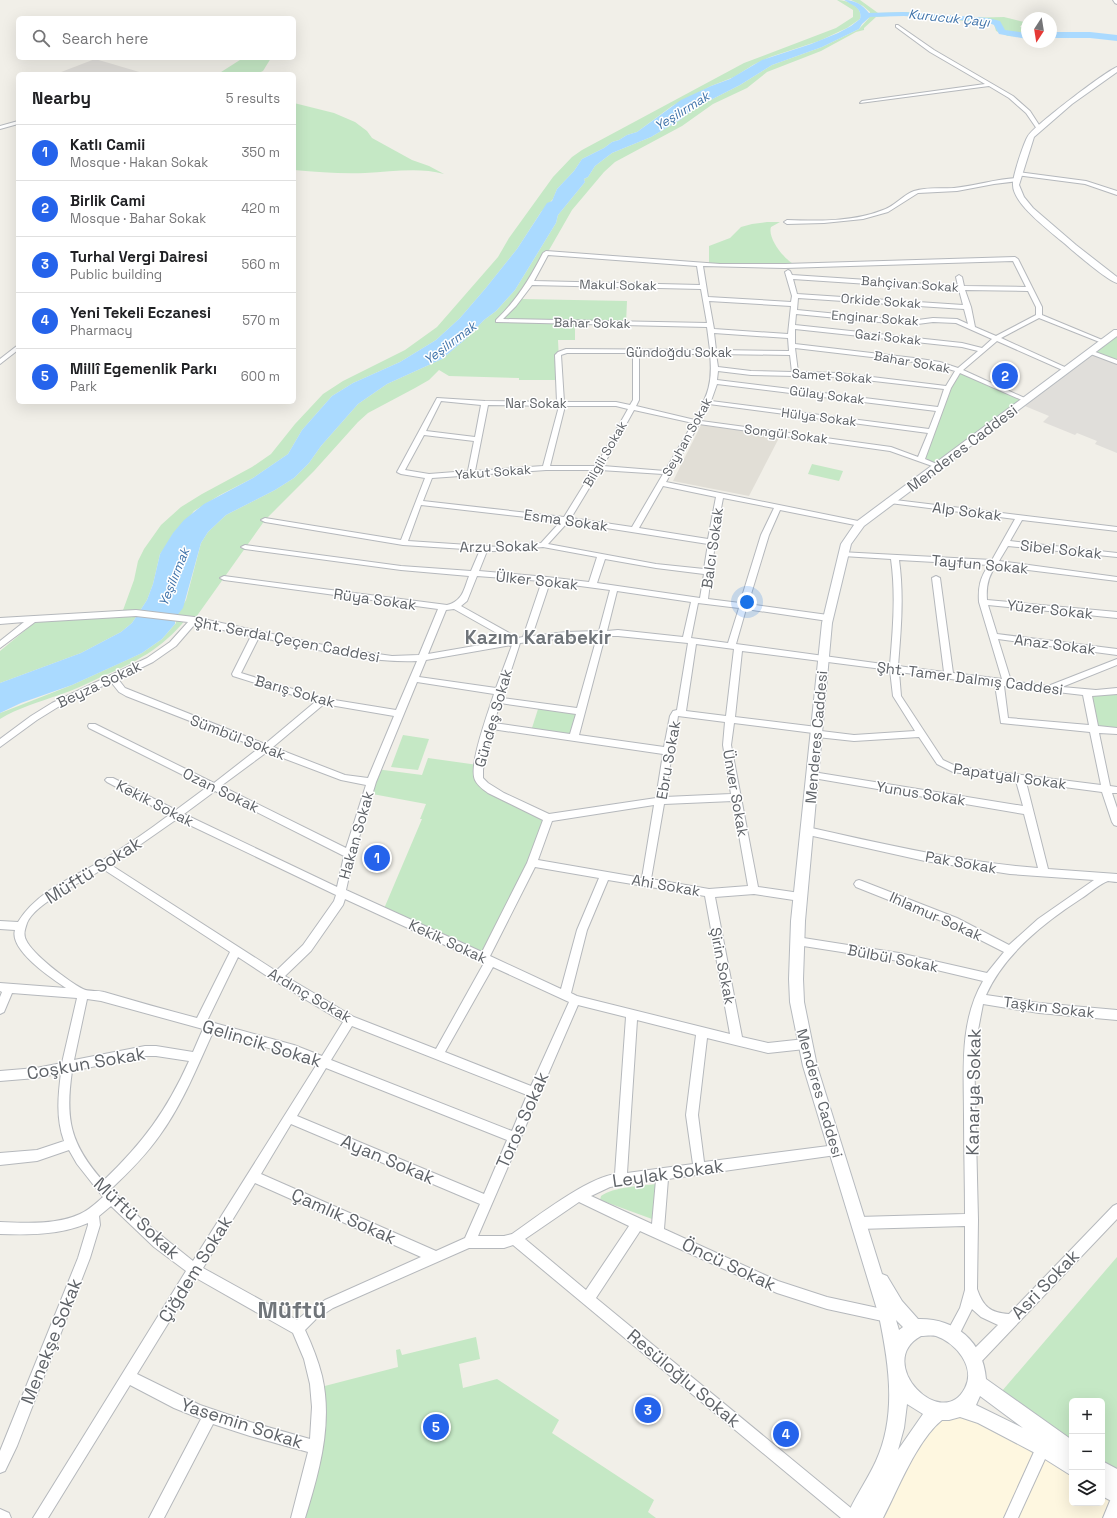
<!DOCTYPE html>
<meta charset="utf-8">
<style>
body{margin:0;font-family:"Space Grotesk",sans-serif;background:#f6f6f6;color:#202124}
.controls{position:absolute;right:12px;bottom:12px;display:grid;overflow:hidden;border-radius:6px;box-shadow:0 4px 16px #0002}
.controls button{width:36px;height:36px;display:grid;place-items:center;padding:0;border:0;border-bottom:1px solid #e0e0e0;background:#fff;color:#202124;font:20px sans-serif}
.compass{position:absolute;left:1021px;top:12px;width:36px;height:36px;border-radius:50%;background:#fff;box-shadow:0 4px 16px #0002;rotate:192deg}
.you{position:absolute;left:747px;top:602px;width:14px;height:14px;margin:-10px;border:3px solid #fff;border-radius:50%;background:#1a73e8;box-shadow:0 0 0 6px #1a73e833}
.badge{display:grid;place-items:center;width:26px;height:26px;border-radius:50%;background:#2563eb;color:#fff;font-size:13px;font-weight:700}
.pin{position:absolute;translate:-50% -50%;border:2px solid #fff;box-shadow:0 1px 4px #0006}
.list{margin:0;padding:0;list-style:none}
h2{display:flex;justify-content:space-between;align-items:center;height:52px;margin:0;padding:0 16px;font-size:17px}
h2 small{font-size:13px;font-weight:400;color:#757577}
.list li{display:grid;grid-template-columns:26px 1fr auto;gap:12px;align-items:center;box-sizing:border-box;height:56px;padding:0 16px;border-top:1px solid #e0e0e0}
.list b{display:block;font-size:15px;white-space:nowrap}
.list p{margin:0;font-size:13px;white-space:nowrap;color:#757577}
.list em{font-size:13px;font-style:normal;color:#757577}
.icon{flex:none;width:22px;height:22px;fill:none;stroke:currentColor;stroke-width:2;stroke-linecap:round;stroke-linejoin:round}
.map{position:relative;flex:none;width:1117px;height:1518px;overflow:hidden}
.search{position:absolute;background:#fff;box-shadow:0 4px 16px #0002;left:16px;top:16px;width:280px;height:44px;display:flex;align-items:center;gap:10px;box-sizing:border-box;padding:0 14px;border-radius:6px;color:#757577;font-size:15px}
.panel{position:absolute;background:#fff;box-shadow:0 4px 16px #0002;left:16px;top:72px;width:280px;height:332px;border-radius:6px}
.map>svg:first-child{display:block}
.commercial{fill:#fef7e0}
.industrial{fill:#e0deda}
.education{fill:#e1ded6}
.green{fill:#c5e8c5}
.water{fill:#aadaff}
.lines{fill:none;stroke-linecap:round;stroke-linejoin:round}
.river{fill:#aadaff;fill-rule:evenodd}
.street-casing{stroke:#b5b8bc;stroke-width:2}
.secondary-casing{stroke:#b6babf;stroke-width:2}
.street{fill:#fff;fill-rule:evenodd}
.secondary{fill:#fff;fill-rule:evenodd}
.labels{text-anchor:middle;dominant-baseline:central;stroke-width:3;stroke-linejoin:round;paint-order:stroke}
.far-water-label{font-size:13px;font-style:italic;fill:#4174aa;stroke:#fff}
.far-street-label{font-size:13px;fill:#5f6368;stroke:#fff}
.street-label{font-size:15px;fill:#5f6368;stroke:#fff}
.near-street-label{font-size:18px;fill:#5f6368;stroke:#fff}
.district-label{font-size:19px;font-weight:bold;fill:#70757a;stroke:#fff}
.near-district-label{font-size:23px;font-weight:bold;fill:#70757a;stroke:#fff}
</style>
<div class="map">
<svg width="1117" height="1518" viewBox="0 0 1117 1518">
<rect width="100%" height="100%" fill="#f1efe8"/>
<polygon class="commercial" points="955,1410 1072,1467 1072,1503 1102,1503 1102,1486 1117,1495 1117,1518 873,1518 920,1432"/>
<g class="industrial">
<polygon points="95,59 109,63 146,74 56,74"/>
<polygon points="1106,340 1117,344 1117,453 1095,444 1097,441 1077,433 1075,435 1043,422 1049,416 1020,404"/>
</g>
<polygon class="education" points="701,425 780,436 749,496 673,481"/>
<g class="green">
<path d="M837,0C847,0 864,7 860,19L847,28L819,41L770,57L753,65L734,77L711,86L672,106L637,132L627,135L619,140L612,142L604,148L582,159L574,171L557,189L553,199L541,212L517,249L485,289L460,318L436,340L400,362L353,383L332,396L302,430L288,454L253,478L220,495L194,511L160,554L153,584L147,600L132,623L121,632L81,653L0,683V651L40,618L122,613L134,580L138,561L144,549L161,525L181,507L202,494L252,467L271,454L295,424L323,394L343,381L405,350L437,327L498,257L509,238L553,177L572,157L582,150L744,63L836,28L853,17V10Z"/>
<path d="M851,0H860L878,13L906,12L964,18L1004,17L1024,22L1020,27L1027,28V37L1008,36L996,31L994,24L987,23L902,15L876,17L864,28V30L856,32L821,51L767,72L747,88L713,104L682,126L615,162L604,172L572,210L521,299L627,301L626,324L575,323V340H558L560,380H519V378L449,376L439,370L429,380L415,388L368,413L358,422L314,471L265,520L194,620L186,619C162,649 136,662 101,677C88,683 74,690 59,695C39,702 18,708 0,719V713L3,712L72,685L142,653L162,639L176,623L175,618L186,600L201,543L208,532L226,515L275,490L294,478L309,463L321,446L358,404L387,384L442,359L468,337L484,320L496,311L515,290L556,223L558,215L585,182L584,179L588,177L595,166L612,153L651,137L680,120L695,108L740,85L772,65L822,47L859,29L869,18L870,12L863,6Z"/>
<polygon points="1051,31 1055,32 1055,34 1117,37 1117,39 1076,36 1051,36"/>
<polygon points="243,58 271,58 263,71 256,74 218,74"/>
<path d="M294,103L334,113L355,122L367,131L372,138L412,160L429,166L444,174C418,167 392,172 365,173C341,174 318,172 294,170Z"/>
<path d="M767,222H780L771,227C767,238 786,262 796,265L709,266V246L730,238L741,227L752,224Z"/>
<polygon points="1117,332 1117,362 1090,352"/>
<polygon points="959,370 1026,400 937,466 921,459 931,431"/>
<polygon points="812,464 843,471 839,481 808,474"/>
<polygon points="1117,691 1117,731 1093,730 1087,692"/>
<polygon points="539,706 581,712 574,737 531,731"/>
<polygon points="403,735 429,739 418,770 391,767"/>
<polygon points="428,758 478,765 480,780 548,818 484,958 383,911 422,819 420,819 426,804 367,793 376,769 422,775"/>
<path d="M657,1184L652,1219L600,1200L601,1196C613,1187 641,1186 657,1184Z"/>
<polygon points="1117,1257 1117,1479 1102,1470 1102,1401 1072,1401 1072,1451 996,1398"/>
<polygon points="476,1337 480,1359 459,1364 463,1388 497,1379 559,1420 552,1433 654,1500 648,1512 656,1518 298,1518 305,1494 317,1388 398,1367 396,1350 400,1349 402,1355"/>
</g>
<path class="water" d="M844,0C858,0 866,8 871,16L862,24L859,29L822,47L772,65L740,85L695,108L680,120L651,137L612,153L595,166L588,177L584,179L585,182L558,215L556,223L515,290L496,311L484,320L468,337L442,359L387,384L358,404L321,446L309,463L294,478L275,490L226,515L208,532L201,543L183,608L175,618V624L162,639L142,653L127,660L72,685L21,703L0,713V683L81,653L121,632L132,623L147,600L153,584L160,554L173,533L184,520L204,504L253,478L288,454L302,430L332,396L353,383L400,362L436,340L460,318L485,289L517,249L547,203L552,201L557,189L574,171L582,159L604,148L612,142L619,140L627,135L637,132L681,100L711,86L730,79L762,60L811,44L838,33L851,26L860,19C863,8 852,5 844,0Z"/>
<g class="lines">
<g class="river">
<polygon points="904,12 988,18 1000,21 1005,30 1027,33 1027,39 999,34 994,25 987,22 904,16 866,17 862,15 866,13"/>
<polygon points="1051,32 1090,32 1117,35 1117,41 1090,38 1051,38"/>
</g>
<g class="street-casing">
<g id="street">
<polygon points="896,25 898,25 934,50 1013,96 1030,111 1041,128 1041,129 1037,129 1026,113 1009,98 989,86 860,103 862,101 985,84 930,52 896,27"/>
<polygon points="18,121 18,124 0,129 0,126"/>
<polygon points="1018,172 1086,181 1117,191 1117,195 1085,184 1016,175 1016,173"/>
<path d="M1017,178L1019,179V181L994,184L957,191L918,193L888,212L863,219L824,223L787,224L784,222L787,220C819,221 853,222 883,210C895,206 903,195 914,191C927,187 941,189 954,188C975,186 995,179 1017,178Z"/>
<path d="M546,251L720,264H785L1015,257L1018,259L1042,307V315L1107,342L1102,343L1039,318L1001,338L1069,369L1070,370L1067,372L997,341L963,370L1029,400L1026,402L1024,401L960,373L951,388L925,459L939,465V467H935L890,451L699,424L666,482L863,522L864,524L860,526L780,510L769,535L748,604L828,615L832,618L828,621L746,609L736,644L890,665C893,629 896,594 891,559L843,556H840V552L992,560L1015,519L890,503L886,501L887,499L1117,527V531L1022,520L1010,541L1117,553V557L1008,546L999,561L1117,577V581L996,566C988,576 986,587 987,600L1117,612V618L988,605L997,634L1117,649V655L998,639L1011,681L1048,686L1117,659V665L1062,687L1096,690L1117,688V694L1092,696L1098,726L1117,728V734L1099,733L1110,786L1117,787V793H1112L1117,808V826L1114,825L1112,822L1102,792L1026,782L1048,869L1117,874V882C1114,882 1110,881 1108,881C1101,883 1088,894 1082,898C1045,922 1005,953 986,995L1039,1003L1117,1010V1020L1039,1013L983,1004L974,1051L978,1220L977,1289C983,1306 990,1313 1009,1314L1113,1206L1117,1204V1219L979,1364L974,1365L969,1364L968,1359L969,1354L998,1325L981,1317L972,1309L957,1339L952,1340L947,1339L946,1334L960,1308L965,1290V1226L858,1229L854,1227L852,1223L854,1219L858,1217L965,1214C965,1182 964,1149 964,1116C964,1071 959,1022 983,981L899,961L797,945L793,944L792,941L793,938L797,937L899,953L987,973L1004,952L949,924L856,887L854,884L856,881L859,880L862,881L957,918L1009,945L1038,919L1094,880L1010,874L925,861L804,834L802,831L804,828L807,827C883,844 960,862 1038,868L1024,814L813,778L808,775L813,772L1023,806L1016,781L953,772L937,764L919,737L854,741L817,737L814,736L813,733L734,723L731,745L758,887L800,893L804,894L805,897L804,900L800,901L754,894L715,897L742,1037L768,1043L805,1039L809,1041L810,1044L809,1047L805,1049L768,1053L707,1038L698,1115L704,1162L836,1145L840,1146L842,1150L840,1154L836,1155L668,1179L664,1229L778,1281L827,1297L887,1310L891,1312L893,1316L891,1320L887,1322L827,1309L777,1293L640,1231L596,1298L857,1513L859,1518H841L513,1245L504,1248H469L333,1308L316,1319L305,1330C312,1345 318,1360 322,1376C333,1424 319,1473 305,1518H291L308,1452L250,1436L213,1424L164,1518H149L201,1419L174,1408L130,1385L48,1518H33L186,1271L154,1247L111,1206L99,1216L100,1225L90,1258L17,1446L5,1471L0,1473V1451L78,1258L88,1225V1223C60,1235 30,1235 0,1234V1222C26,1223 56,1225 80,1214C89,1210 96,1203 103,1197L77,1164L69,1150L37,1161L0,1165V1153L37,1150L64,1141C56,1119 58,1096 61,1073L36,1078L0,1081V1071L36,1068L62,1063L77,998L12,993L4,1012L0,1014V997L2,992L0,991V983L66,988C51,978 9,950 15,930L0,929V921L18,922C37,891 74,877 103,860C126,846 148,831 169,815L107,782L105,780L107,778H113L176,810L207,787L89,728L88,726L89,724H95L214,783L259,748L126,696L119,692L111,682L58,707L37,720L0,747V739L31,716L52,703L147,658L170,642L188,622L136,616L35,622L0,648V641L24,622L0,624V618L136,610L194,617L342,649L392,656L419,655L438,609L224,580L220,578L224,576L447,605C463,601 464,589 469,576L401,570L245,549L241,547L245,545L401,566L471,571L480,550L403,545L265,522L261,520L265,518L401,540L425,478L401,474L397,472L437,398L485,401L557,402L555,355L558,352L566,349L710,350L707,327L496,322V320C517,300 530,278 543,253ZM548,255L697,266L700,285L534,281ZM1013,261L1026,287L964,286L962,277L959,275L956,277L958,286L792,275L790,271L788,270L785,272L792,296L791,302L708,297L703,266L785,268ZM793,279L959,290L963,305L797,294ZM532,285L701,289L707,323L503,319L516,306ZM965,290L1028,291L1036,307V315L996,336L975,327L971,307ZM798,298L964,309L968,324L957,319L933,318L910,321L797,310ZM709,301L791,306L788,334L714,329ZM796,314L910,325L933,322L956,323L992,339L982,348L962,343L795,325ZM795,329L962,347L978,351L958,368L940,362L914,358L795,344ZM714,333L788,338L789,351L716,350ZM795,348L914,362L939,366L955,371L946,386L839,373L798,372ZM567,353H633V400L630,405L616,402H564L561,355ZM639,354H710C713,383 708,394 695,420L636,406L639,400ZM716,354L790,355L792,372L751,371L718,367ZM718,371L751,375L839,377L944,389L938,407L717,380ZM717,384L936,411L929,429L711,401ZM441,401L481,405L475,437L426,431ZM709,404L928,433L918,457L891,447L701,421ZM488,405L557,406L558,410L543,466L475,471ZM564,406H616L628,409L596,466H550L564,410ZM634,410L693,423L665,471L603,466ZM424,435L474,441L468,471L429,474L405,470ZM546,470H593L564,517L423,501L432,478ZM600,470L663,474L632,527L571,518ZM663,486L716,497L708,539L639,528ZM723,498L774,508L761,535L740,603L708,599L716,535ZM421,505L561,521L541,543L499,547L408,541ZM568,522L708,544L704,569L656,564L548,544ZM543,547L597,557L589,582L547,577L479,571L487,551H499ZM605,559L656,568L704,574L700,598L597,583ZM899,560L989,565C980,577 978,588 979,602L1002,679L953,673L940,578L936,576L932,578L944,672L898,666C901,630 904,595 899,560ZM477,576L542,581L523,637L518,638L461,606L467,601ZM550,582L610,590L599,631L566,632L532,636ZM617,591L691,602L683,637L618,630L607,631ZM698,603L739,608L728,643L691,638ZM454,609L509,640L428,654L446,610ZM195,624L251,636L232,674L233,676L315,702L265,744L125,688L118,679L153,662L176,646ZM605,636H618L688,643L677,710L673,711L670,716L664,747L579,735ZM259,637C311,648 363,663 417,661L396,710L322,698L241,673ZM597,637L577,708L502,698L520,643L566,638ZM696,644L734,649L726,716L686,711ZM512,645L496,688L419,677L426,660ZM742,651L890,670L893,696L915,731L854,735L821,731L820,728L817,727L735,717ZM899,672L995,685L1001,723L1090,732L1101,785L958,767L943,760L901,696ZM417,682L494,694C489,710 468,766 475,780C478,786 484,790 488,793L543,820L527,863L482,952L346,890L354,854L376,782ZM1004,686L1083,695L1089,725L1008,718ZM500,703L576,714L570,734L494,723ZM324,704L394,716L368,778L345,775L273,747ZM678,716L725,722L723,745L731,794L665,797ZM492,729L663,754L656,798L549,814L504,793L488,783L483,778V770L485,755ZM267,752L341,780L366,785L346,848L221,786ZM215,791L344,856L337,887L184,814ZM733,801L748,886L709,889L651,879L664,804ZM654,805L642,878L538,860L552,821ZM177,819L336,895L334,901L303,945L276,971L111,865ZM535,867L599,878L577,930L561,989L490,956ZM103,869L230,952L197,1018C166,1010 135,1001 104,992C98,990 89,992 83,989C69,982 32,954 26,940C23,934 25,929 27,923C35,903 84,881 103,869ZM608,880L705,896L730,1034L577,996L571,993L587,930ZM345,899L484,963L436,1049L354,1017L285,976L311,951L343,905ZM238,957L273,980L343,1022L322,1056L294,1045L207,1021ZM493,967L569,1002L531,1086L445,1052ZM87,999L101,1001L203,1029L193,1052L156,1046H145L74,1060ZM578,1005L626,1017L615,1174C585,1179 538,1216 512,1234L504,1236H478ZM637,1020L696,1035L686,1115L693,1164L627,1173ZM352,1026L527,1095L512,1131L331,1060ZM213,1032L293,1055L317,1064L193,1261L142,1220L111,1189C129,1172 146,1155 160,1135C183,1103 197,1067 213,1032ZM145,1056H156L189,1061C167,1110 143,1143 103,1181C70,1144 65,1119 72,1071ZM326,1068L507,1140L484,1194L297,1116ZM291,1124L480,1204L465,1238L436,1251L261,1174ZM656,1180L652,1224L591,1196L610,1187ZM255,1183L421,1257L325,1300L308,1311L297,1320L203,1268ZM579,1202L629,1226L586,1290L525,1239ZM196,1278L293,1333L304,1359L310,1384L312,1407L310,1439L250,1422L200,1405L137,1374Z"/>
<polygon points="18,345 18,350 0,364 0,359"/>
<polygon points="1090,350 1117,360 1117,364 1088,353 1087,352"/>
<polygon points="1043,1441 1048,1443 1050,1448 1018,1518 1004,1518 1038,1443"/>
<polygon points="1117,1494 1117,1518 1103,1518 1112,1496"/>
<polygon points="0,1509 9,1513 11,1518 0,1518"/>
</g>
</g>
<g class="secondary-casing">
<g id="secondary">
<polygon points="1113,0 1117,0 1117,4 1115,3"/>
<path d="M1117,67V72L1072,104L1034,137L1019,185L1024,197L1033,208L1076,245L1117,277V283C1108,281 1073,251 1064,243C1050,231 1013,204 1013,185C1012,178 1024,142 1028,136C1035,125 1105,72 1117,67Z"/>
<path d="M1114,330H1117V336L864,526L851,544L832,623L805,921L803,979L804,1002L817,1066L882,1274L887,1276L902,1301L918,1319C955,1318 983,1341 986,1379L1072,1440V1476L1037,1454L978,1423L960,1417L949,1420H942C917,1440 898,1489 883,1518H846C854,1498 867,1481 876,1461C897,1415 889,1364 879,1316L803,1066L790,1002L789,979L791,921L822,623L841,544L856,522ZM896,1320L903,1327L899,1330ZM921,1336C925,1336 931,1335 936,1336C956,1343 976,1367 965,1388C942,1433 873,1362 921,1336ZM980,1396L1023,1428L976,1405ZM907,1404L923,1414L898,1450L904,1428Z"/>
<polygon points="1102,1461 1117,1469 1117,1504 1102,1496"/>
</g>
</g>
<use href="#street" class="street"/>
<use href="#secondary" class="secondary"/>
</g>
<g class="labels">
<g class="far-water-label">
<text transform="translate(949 18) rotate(6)">Kurucuk Çayı</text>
<text transform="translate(682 111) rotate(-32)">Yeşilırmak</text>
<text transform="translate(450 343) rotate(-37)">Yeşilırmak</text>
<text transform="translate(174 577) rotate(-68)">Yeşilırmak</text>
</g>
<g class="far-street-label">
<text transform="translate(910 284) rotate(4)">Bahçivan Sokak</text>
<text transform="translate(618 285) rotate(1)">Makul Sokak</text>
<text transform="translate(881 301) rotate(4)">Orkide Sokak</text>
<text transform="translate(875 318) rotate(4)">Enginar Sokak</text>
<text transform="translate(592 323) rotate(1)">Bahar Sokak</text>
<text transform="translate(888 337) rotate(6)">Gazi Sokak</text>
<text x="679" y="352">Gündoğdu Sokak</text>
<text transform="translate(912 362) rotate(10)">Bahar Sokak</text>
<text transform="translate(832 376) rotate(4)">Samet Sokak</text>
<text transform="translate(827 395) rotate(7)">Gülay Sokak</text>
<text x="536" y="403">Nar Sokak</text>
<text transform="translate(819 417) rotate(7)">Hülya Sokak</text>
<text transform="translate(786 434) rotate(7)">Songül Sokak</text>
<text transform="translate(687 437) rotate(-61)">Seyhan Sokak</text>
<text transform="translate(605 454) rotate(-60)">Bilgili Sokak</text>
<text transform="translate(493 472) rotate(-4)">Yakut Sokak</text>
</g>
<g class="street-label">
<text transform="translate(962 448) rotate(-37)">Menderes Caddesi</text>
<text transform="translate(967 511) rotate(7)">Alp Sokak</text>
<text transform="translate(566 520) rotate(8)">Esma Sokak</text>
<text transform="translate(499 546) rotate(-1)">Arzu Sokak</text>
<text transform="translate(712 548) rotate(-82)">Balcı Sokak</text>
<text transform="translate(1061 549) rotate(6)">Sibel Sokak</text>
<text transform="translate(980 564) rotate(5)">Tayfun Sokak</text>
<text transform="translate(537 580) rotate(6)">Ülker Sokak</text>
<text transform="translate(375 599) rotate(8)">Rüya Sokak</text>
<text transform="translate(1050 609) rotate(6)">Yüzer Sokak</text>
<text transform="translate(287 639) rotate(11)">Şht. Serdal Çeçen Caddesi</text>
<text transform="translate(1055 644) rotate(7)">Anaz Sokak</text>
<text transform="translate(970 678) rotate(7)">Şht. Tamer Dalmış Caddesi</text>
<text transform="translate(99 684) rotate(-25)">Beyza Sokak</text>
<text transform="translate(295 691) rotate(16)">Barış Sokak</text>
<text transform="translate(493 718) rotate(-74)">Gündeş Sokak</text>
<text transform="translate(238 737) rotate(21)">Sümbül Sokak</text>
<text transform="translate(816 737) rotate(-85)">Menderes Caddesi</text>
<text transform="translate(668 760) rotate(-80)">Ebru Sokak</text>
<text transform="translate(1010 776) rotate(8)">Papatyalı Sokak</text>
<text transform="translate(221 790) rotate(26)">Ozan Sokak</text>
<text transform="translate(736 793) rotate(80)">Ünver Sokak</text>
<text transform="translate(921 793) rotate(9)">Yunus Sokak</text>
<text transform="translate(155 803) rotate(27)">Kekik Sokak</text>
<text transform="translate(356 835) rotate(-74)">Hakan Sokak</text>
<text transform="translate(961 862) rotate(10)">Pak Sokak</text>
<text transform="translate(666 885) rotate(10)">Ahi Sokak</text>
<text transform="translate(936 916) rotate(24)">Ihlamur Sokak</text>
<text transform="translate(448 941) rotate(25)">Kekik Sokak</text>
<text transform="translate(893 958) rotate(11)">Bülbül Sokak</text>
<text transform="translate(723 966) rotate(79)">Şirin Sokak</text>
<text transform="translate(310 995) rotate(30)">Ardınç Sokak</text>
<text transform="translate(1049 1007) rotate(7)">Taşkın Sokak</text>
<text transform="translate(820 1093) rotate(74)">Menderes Caddesi</text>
</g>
<g class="near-street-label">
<text transform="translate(93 870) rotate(-32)">Müftü Sokak</text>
<text transform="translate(262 1043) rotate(17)">Gelincik Sokak</text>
<text transform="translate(86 1063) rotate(-10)">Coşkun Sokak</text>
<text transform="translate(973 1092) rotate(-89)">Kanarya Sokak</text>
<text transform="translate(522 1120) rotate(-66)">Toros Sokak</text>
<text transform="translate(388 1159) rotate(23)">Ayan Sokak</text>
<text transform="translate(668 1173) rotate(-8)">Leylak Sokak</text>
<text transform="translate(344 1216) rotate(24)">Çamlık Sokak</text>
<text transform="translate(137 1218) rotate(43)">Müftü Sokak</text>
<text transform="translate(729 1264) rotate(25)">Öncü Sokak</text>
<text transform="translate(195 1269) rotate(-58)">Çiğdem Sokak</text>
<text transform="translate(1045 1284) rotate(-46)">Asri Sokak</text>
<text transform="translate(51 1341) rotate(-68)">Menekşe Sokak</text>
<text transform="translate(684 1378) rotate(40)">Resüloğlu Sokak</text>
<text transform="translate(242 1423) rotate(18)">Yasemin Sokak</text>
</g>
<g class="district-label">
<text x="538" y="637">Kazım Karabekir</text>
</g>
<g class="near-district-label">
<text x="292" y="1310">Müftü</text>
</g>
</g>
</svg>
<div class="controls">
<button>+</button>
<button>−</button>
<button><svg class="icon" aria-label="layers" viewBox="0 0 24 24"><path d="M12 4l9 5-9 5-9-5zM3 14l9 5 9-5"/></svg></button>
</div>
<svg class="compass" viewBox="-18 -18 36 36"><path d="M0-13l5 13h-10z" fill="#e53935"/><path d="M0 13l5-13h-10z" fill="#757577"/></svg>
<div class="you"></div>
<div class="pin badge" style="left:377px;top:858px">1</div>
<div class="pin badge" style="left:1005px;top:376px">2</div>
<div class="pin badge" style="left:648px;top:1410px">3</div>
<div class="pin badge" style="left:786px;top:1434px">4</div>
<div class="pin badge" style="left:436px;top:1427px">5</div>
<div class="search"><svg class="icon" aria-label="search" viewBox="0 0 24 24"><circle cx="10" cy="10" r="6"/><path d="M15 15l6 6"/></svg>Search here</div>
<section class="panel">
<h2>Nearby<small>5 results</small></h2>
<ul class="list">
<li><span class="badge">1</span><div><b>Katlı Camii</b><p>Mosque · Hakan Sokak</p></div><em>350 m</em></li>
<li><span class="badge">2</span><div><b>Birlik Cami</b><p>Mosque · Bahar Sokak</p></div><em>420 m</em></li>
<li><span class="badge">3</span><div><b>Turhal Vergi Dairesi</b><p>Public building</p></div><em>560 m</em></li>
<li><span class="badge">4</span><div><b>Yeni Tekeli Eczanesi</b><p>Pharmacy</p></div><em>570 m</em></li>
<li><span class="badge">5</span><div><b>Millî Egemenlik Parkı</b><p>Park</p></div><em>600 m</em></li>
</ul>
</section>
</div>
